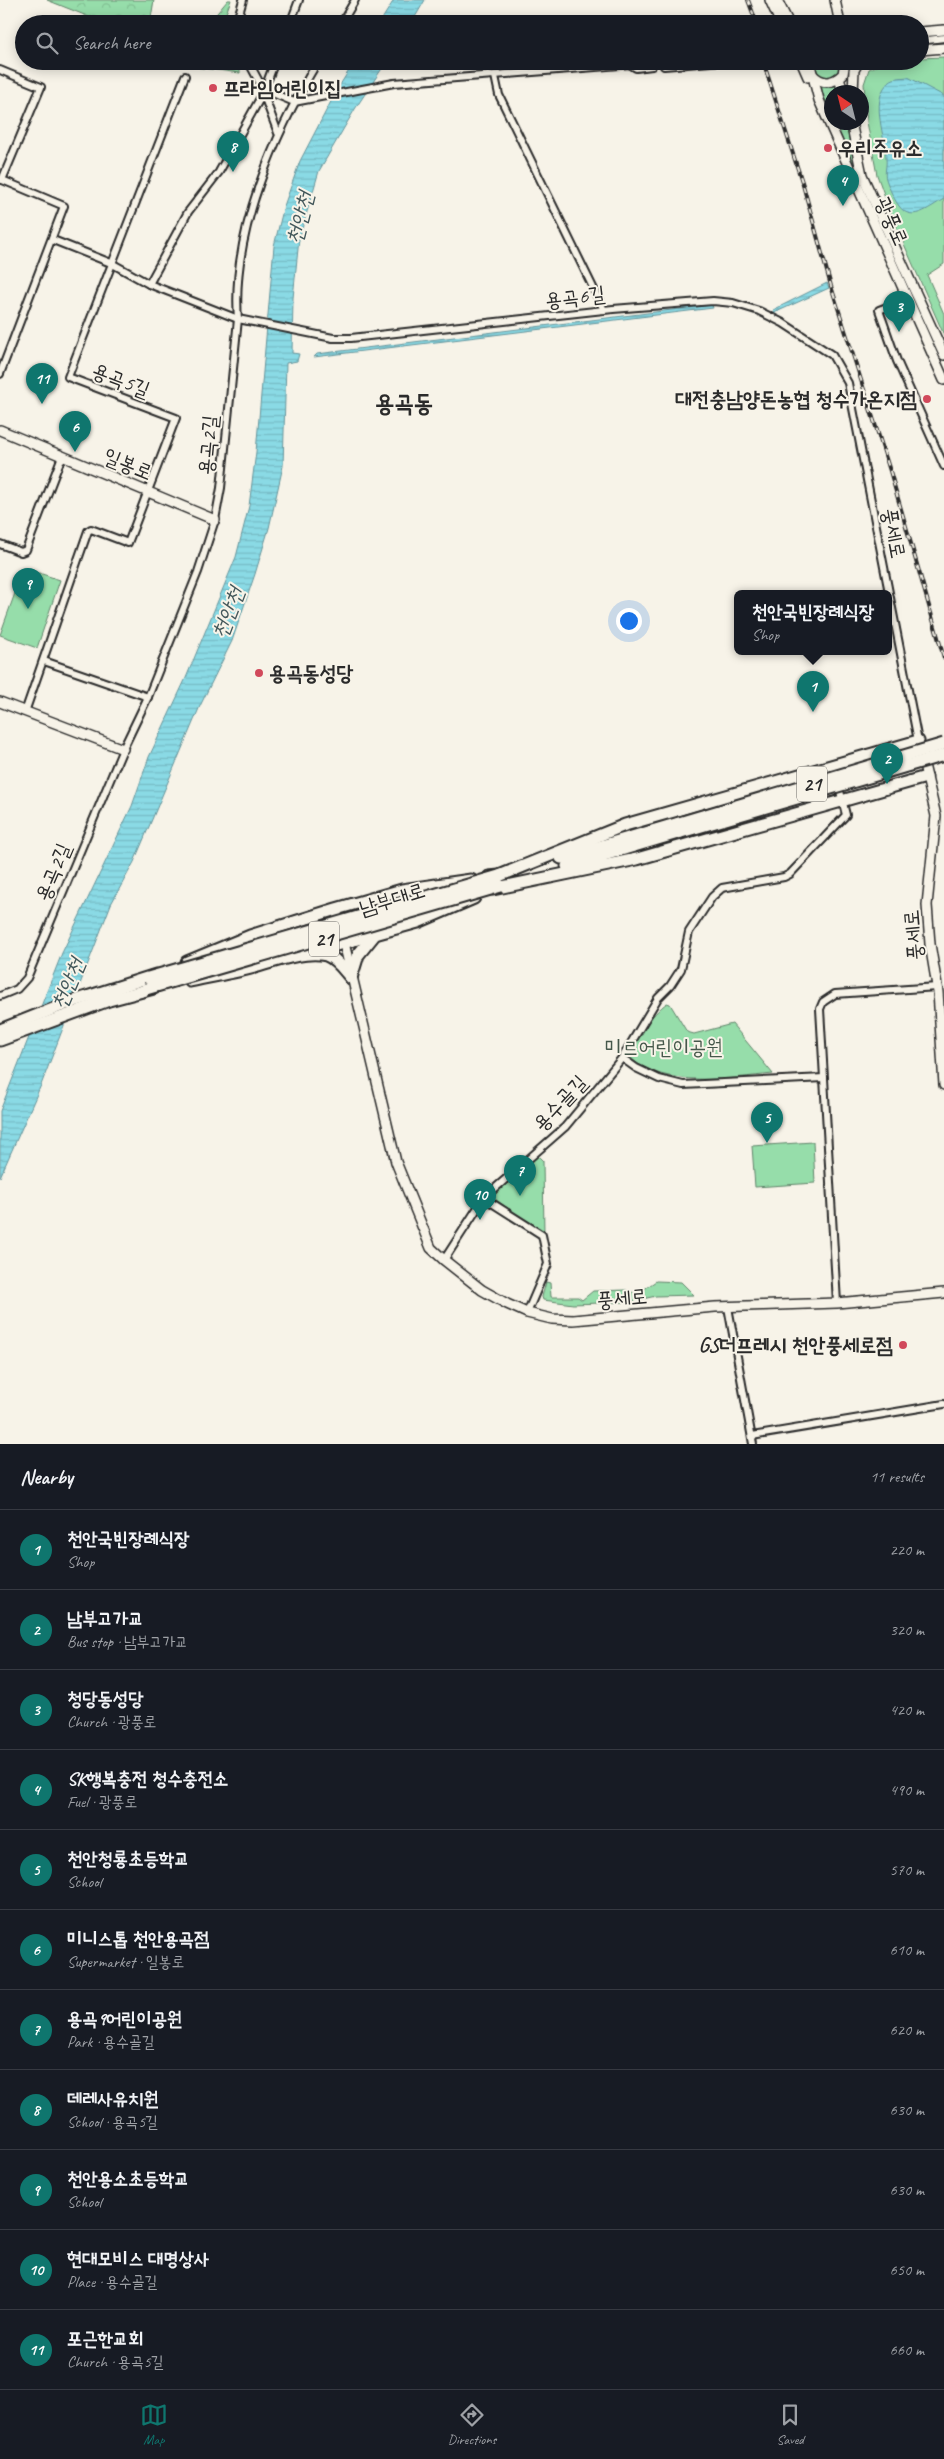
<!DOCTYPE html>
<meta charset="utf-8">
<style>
body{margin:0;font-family:Caveat,"Poor Story",sans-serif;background:#242831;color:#f1f3f6}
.compass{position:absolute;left:824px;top:85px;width:45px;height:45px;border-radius:50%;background:#171b24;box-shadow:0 2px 12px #0003;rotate:325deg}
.you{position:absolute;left:628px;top:620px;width:18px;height:18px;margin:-12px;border:4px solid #fff;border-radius:50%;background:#1a73e8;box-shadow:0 0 0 8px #1a73e833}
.badge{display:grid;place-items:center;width:32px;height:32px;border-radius:50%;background:#0f766e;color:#fff;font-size:16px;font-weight:700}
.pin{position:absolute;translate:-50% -41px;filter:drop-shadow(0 1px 2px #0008)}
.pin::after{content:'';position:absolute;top:26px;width:18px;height:15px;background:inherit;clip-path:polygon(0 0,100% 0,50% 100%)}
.popup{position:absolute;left:734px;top:590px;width:158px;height:65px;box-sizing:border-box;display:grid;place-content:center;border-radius:8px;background:#171b24;filter:drop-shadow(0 1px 4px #0005);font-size:16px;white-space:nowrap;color:#9ea1a6}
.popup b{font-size:19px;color:#f1f3f6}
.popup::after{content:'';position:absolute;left:50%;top:100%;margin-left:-10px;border:10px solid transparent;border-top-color:#171b24}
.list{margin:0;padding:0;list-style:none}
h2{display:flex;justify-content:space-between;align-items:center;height:65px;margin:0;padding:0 20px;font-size:21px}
h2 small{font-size:16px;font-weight:400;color:#9ea1a6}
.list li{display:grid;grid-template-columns:32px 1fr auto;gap:15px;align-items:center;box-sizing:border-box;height:80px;padding:0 20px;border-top:1px solid #363941}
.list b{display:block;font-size:19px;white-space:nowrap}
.list p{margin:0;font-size:16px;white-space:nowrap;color:#9ea1a6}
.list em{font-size:16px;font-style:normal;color:#9ea1a6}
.icon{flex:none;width:28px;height:28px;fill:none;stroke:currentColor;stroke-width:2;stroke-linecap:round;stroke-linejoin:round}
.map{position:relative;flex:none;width:944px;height:1444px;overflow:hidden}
.search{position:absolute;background:#171b24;box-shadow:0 2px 12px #0003;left:15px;right:15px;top:15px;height:55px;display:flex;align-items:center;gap:12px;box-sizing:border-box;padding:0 18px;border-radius:28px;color:#9ea1a6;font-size:19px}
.sheet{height:945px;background:#171b24}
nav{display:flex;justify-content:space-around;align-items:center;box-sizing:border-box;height:70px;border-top:1px solid #363941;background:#171b24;font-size:14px;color:#9ea1a6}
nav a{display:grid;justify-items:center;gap:2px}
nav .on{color:#0f766e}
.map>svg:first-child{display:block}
.green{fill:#96ddaa;stroke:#60846a}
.forest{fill:url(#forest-crowns);stroke:#60846a}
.water{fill:url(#water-rules);stroke:#64949b}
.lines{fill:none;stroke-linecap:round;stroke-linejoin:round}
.street-casing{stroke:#2b2b2b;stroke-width:10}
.secondary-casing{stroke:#2b2b2b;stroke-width:12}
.highway-casing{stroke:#2b2b2b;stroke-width:15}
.street{stroke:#f7f3e8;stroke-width:6}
.secondary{stroke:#f7f3e8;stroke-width:9}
.highway{stroke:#f7f3e8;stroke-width:11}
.rail-casing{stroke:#2b2b2b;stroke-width:4}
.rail{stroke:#f7f3e8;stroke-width:2;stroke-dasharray:5.5;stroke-linecap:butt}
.highway-bridge-casing{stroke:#2b2b2b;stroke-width:15;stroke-linecap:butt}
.highway-bridge{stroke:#f7f3e8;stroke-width:11}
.poi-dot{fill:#d1495b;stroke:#f7f3e8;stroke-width:2}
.labels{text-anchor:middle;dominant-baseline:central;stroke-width:4;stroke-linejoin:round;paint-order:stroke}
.shield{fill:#f7f3e8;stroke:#686764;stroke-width:1}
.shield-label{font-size:20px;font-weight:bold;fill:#2b2b2b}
.poi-label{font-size:21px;font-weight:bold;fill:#2b2b2b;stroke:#f7f3e8;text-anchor:start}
.street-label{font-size:21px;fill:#2b2b2b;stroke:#f7f3e8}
.park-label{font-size:21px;fill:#46584b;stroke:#f7f3e8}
.water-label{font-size:22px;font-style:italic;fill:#43575a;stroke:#f7f3e8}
.quarter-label{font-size:24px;font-weight:bold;fill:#2b2b2b;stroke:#f7f3e8}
</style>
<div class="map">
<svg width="944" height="1444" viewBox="0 0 944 1444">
<defs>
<pattern id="forest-crowns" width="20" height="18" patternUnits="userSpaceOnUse" patternTransform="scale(1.25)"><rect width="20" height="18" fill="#96ddaa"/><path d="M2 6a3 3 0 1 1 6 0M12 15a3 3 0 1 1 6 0" fill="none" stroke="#81be92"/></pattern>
<pattern id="water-rules" width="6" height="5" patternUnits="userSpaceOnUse" patternTransform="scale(1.25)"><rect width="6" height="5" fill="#8adae5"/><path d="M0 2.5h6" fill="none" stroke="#77bbc5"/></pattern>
</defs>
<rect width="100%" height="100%" fill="#f7f3e8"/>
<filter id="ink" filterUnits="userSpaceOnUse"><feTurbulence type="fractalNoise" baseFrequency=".02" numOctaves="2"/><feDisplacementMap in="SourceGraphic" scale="10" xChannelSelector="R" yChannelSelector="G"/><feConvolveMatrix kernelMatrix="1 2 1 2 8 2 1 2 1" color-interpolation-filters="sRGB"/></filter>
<g filter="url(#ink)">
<g class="green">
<polygon points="944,57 944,264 927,275 944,314 944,335 893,219 877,175 867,122 864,84 869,69 887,62 920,61 920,58"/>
<path d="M812,61H843C841,74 835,76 823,79L814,73Z"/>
<polygon points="838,84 839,92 832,92 831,114 820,88"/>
<polygon points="835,123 846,123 857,174"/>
<polygon points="24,568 60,580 37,648 0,635"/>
<path d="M667,1003L670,1004L687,1032L694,1034L732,1024L773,1074C731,1078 664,1089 631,1058C632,1039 652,1014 667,1003Z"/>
<polygon points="813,1142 815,1183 755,1187 752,1146"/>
<polygon points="538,1156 543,1161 544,1234 495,1199 495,1193"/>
<polygon points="656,1281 681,1282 694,1295 656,1296 629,1302 573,1304 543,1300 542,1297 546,1282 550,1283 551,1297 578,1297 582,1300 593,1291 626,1290 637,1294"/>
</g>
<g class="forest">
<polygon points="47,0 154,0 150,24 107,24"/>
<polygon points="228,0 231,0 223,21 224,24 208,24"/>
<polygon points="155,61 240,61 240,73 157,62"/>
</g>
<g class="water">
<polygon points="394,0 425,0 411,24 379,24"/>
<polygon points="355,61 387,61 355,109 319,171 299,239 293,298 292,353 299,354 297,361 286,363 283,466 269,528 255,574 232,641 200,706 134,862 111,904 41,1085 0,1177 0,1111 62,953 132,806 149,757 186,678 236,557 249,506 256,452 274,246 284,206 300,161 338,88"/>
<path d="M908,77L944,96V199C933,205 919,217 908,213C898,211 889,188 886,179C884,173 887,165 886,159C886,137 870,103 887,84C892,77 900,78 908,77Z"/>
<polygon points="827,283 829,288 774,313 773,310"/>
<polygon points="712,305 713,308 314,357 317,354"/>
</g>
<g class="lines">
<g class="street-casing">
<g id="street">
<polyline points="236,24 243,0"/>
<polyline points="290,24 299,0"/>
<polyline points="341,24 355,0"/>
<polyline points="920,41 944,38"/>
<polyline points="248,61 263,89 294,102 394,83 670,61"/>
<polyline points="275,61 263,93 278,133"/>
<polyline points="631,65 636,68 652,66"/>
<polyline points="664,66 723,61"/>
<polyline points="0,70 41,87 2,180"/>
<polyline points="495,76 499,95 604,310"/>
<polyline points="0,179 64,206 0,374"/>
<polyline points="53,240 111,263 149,284 238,319 333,338 351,338 613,309 713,301 733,303 759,311 783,323 832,355 848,383 918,741"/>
<polyline points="149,284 188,212 219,172 263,93"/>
<polyline points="908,299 879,310 897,361 944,466"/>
<polyline points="0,544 21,552 26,550 62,456"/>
<polyline points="44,661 148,697"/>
<polyline points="25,712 88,531 91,529 128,543 176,418 68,377 185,76"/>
<path d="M0,996L17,989L27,978L123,749L148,697L198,572L215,520L221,488L238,319C231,233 275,133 318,61"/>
<polyline points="622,1058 636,1068 659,1079 683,1085 824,1078"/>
<polyline points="484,1198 542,1235 548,1264 527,1313"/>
<polyline points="444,1260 484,1198 565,1127 622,1058 658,998 670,986 681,969 689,932 712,897 722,888 784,877 790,874 846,815 838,783"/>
<polyline points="837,1303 820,1009 823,1002 835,994 937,987"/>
<polyline points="728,1307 753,1444"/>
<polyline points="752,1436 944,1404"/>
</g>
</g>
<g class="secondary-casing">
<g id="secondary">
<polyline points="770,0 781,24"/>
<polyline points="777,0 789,24"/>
<polyline points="835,0 840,24"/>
<polyline points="920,32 944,30"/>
<polyline points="920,50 944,48"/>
<polyline points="801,61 808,77"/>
<polyline points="809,61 819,100 944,380"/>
<path d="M812,74C822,85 833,84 843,74L845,61"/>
<polyline points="839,78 843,92"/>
<polyline points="853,92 854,70 859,61"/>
<polyline points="851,122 862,175 944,355"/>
<polyline points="0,430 215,520"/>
<polyline points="0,702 123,749"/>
<polyline points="922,756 936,816 927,905 930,944 938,992 944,1085"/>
<polyline points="336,909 396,1162 431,1248 444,1260 482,1290 507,1304 527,1313 552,1319 573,1320 715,1307 837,1303 944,1293"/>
</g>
</g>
<g class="highway-casing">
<g id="highway">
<polyline points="561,858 679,823"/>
<polyline points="567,866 681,832"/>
<polyline points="489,877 499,876 625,825 918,741"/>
<polyline points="493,889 637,859 926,777"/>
<polyline points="315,951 375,934"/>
<polyline points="187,962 250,936 336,909 402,890 471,880"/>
<polyline points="351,978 358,955 375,934 418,922 474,898"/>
<path d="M190,981C207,977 225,974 243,970C266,965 302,949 326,955C336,958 344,970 351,978"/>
<polyline points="0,1030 68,1003 156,975"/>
<polyline points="0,1040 109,1000 154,988"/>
</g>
</g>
<use href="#street" class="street"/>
<use href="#secondary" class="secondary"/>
<use href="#highway" class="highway"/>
<g class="rail-casing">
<g id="rail">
<polyline points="748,0 757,24"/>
<polyline points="763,61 803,185 831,286 890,471 944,658"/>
</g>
</g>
<use href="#rail" class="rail"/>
<g class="highway-bridge-casing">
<g id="highway-bridge">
<polyline points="679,823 944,744"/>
<polyline points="681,832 944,755"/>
<polyline points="148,978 499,876"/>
<polyline points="146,989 501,886"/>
</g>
</g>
<use href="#highway-bridge" class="highway-bridge"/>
</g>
</g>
<g class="poi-dot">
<circle cx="213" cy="88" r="5"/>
<circle cx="828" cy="148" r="5"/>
<circle cx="927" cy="399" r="5"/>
<circle cx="259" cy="673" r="5"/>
<circle cx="903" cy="1345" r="5"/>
</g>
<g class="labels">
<g class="shield">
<rect x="797" y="766.5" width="30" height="35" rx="4"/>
<rect x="309" y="921.5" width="30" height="35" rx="4"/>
</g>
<g class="shield-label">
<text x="812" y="784">21</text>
<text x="324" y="939">21</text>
</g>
<g class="poi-label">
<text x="223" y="88">프라임어린이집</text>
<text x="838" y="148">우리주유소</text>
<text x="917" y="399" text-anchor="end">대전충남양돈농협 청수가온지점</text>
<text x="269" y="673">용곡동성당</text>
<text x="893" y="1345" text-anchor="end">GS더프레시 천안풍세로점</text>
</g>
<g class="street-label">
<text transform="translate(892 221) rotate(66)">광풍로</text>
<text transform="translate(575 297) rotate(-7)">용곡6길</text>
<text transform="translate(121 380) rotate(21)">용곡5길</text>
<text transform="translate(208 445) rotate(-85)">용곡2길</text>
<text transform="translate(128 464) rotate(22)">일봉로</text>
<text transform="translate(894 533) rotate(79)">풍세로</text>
<text transform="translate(53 872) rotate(-67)">용곡2길</text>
<text transform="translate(392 899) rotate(-17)">남부대로</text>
<text transform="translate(913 935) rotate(-95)">풍세로</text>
<text transform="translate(560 1103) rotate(-47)">용수골길</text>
<text transform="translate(622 1298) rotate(-5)">풍세로</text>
</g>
<g class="park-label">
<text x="664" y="1047">미르어린이공원</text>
</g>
<g class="water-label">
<text transform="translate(300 218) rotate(-76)">천안천</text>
<text transform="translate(228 613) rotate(-69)">천안천</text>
<text transform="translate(68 984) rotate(-67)">천안천</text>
</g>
<g class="quarter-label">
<text x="404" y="403">용곡동</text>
</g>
</g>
</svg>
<svg class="compass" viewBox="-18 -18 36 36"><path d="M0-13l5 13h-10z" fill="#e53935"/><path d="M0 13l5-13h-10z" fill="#9ea1a6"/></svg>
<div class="you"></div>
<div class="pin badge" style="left:813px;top:712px">1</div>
<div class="popup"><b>천안국빈장례식장</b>Shop</div>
<div class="pin badge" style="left:887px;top:784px">2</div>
<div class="pin badge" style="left:899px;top:332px">3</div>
<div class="pin badge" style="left:843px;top:206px">4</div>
<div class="pin badge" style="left:767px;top:1143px">5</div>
<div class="pin badge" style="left:75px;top:452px">6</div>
<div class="pin badge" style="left:520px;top:1196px">7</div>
<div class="pin badge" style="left:233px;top:172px">8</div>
<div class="pin badge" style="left:28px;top:609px">9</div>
<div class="pin badge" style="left:480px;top:1220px">10</div>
<div class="pin badge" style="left:42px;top:404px">11</div>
<div class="search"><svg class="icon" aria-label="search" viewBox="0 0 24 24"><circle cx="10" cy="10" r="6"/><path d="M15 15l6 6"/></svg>Search here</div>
</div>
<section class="sheet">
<h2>Nearby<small>11 results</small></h2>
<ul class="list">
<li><span class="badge">1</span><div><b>천안국빈장례식장</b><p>Shop</p></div><em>220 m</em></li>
<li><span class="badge">2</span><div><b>남부고가교</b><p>Bus stop · 남부고가교</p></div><em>320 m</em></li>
<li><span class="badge">3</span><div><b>청당동성당</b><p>Church · 광풍로</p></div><em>420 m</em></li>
<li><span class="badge">4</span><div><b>SK행복충전 청수충전소</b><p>Fuel · 광풍로</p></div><em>490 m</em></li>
<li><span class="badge">5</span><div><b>천안청룡초등학교</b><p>School</p></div><em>570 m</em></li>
<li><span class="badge">6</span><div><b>미니스톱 천안용곡점</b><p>Supermarket · 일봉로</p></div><em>610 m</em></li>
<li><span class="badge">7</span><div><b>용곡9어린이공원</b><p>Park · 용수골길</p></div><em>620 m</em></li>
<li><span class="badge">8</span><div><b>데레사유치원</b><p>School · 용곡5길</p></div><em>630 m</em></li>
<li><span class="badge">9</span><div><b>천안용소초등학교</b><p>School</p></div><em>630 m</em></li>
<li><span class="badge">10</span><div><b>현대모비스 대명상사</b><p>Place · 용수골길</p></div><em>650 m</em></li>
<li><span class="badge">11</span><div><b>포근한교회</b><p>Church · 용곡5길</p></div><em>660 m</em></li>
</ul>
</section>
<nav>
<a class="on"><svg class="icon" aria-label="map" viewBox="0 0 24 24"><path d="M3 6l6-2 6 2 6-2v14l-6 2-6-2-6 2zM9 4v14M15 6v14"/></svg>Map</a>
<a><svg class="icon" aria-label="directions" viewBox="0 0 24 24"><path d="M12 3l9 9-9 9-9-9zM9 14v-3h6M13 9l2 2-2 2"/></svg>Directions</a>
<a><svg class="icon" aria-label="saved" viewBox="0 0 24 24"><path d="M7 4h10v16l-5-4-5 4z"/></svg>Saved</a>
</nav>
